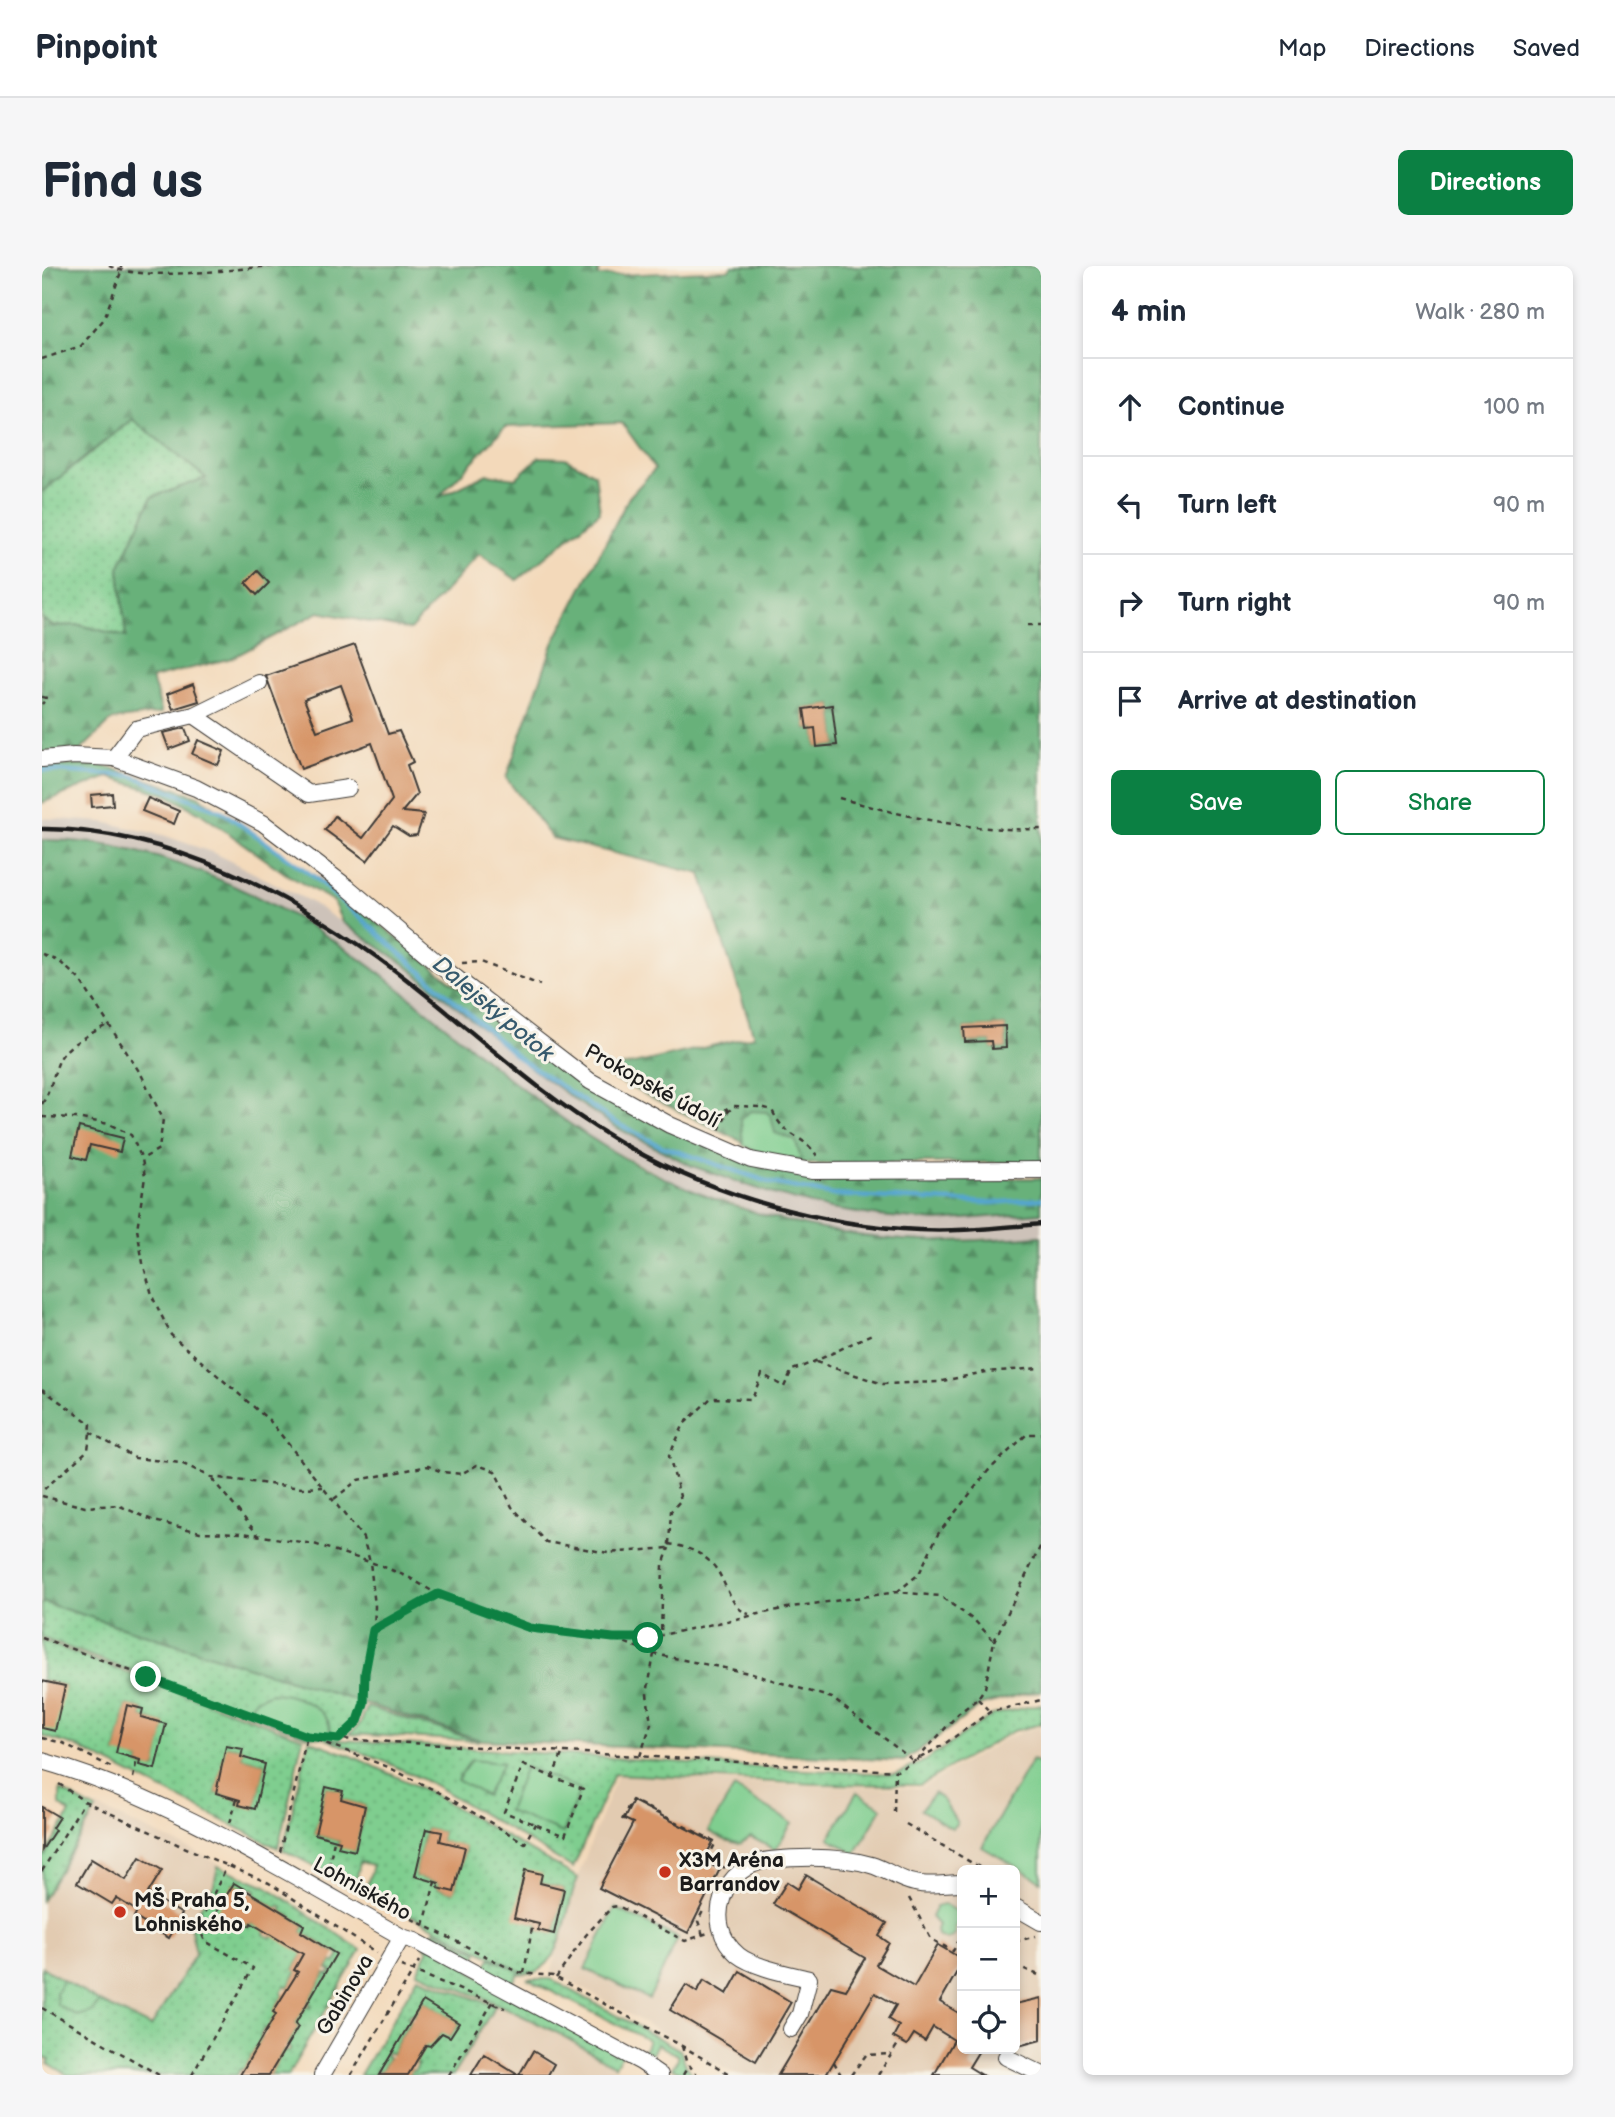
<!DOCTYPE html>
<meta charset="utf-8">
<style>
body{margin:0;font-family:"Balsamiq Sans",sans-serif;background:#f6f6f7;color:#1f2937}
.controls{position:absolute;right:21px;bottom:21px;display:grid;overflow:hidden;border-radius:10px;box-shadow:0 4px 10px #0003}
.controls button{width:63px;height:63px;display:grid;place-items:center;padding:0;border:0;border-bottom:2px solid #e0e1e3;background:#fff;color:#1f2937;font:35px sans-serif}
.stop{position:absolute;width:21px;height:21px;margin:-16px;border:5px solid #0b8043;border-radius:50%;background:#fff}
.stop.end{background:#0b8043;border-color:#fff;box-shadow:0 2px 7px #0008}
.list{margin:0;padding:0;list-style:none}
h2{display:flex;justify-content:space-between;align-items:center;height:91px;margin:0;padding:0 28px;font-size:30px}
h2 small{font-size:23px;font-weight:400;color:#747a83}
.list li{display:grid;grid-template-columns:46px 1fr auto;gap:21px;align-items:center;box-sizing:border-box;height:98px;padding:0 28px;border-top:2px solid #e0e1e3}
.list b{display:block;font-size:26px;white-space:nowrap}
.list em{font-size:23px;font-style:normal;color:#747a83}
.actions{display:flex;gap:14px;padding:21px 28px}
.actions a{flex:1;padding:16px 0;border:2px solid #0b8043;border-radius:10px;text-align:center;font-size:24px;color:#0b8043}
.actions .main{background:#0b8043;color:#fff}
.icon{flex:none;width:38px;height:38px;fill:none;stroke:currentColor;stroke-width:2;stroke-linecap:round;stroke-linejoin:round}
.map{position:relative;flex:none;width:999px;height:1809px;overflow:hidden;border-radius:10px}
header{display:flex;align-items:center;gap:42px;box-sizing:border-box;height:98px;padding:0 35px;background:#fff;border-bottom:2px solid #e0e1e3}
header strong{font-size:33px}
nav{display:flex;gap:38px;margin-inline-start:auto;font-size:24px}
.intro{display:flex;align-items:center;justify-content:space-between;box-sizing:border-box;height:168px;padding:0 42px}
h1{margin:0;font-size:49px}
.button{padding:18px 32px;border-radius:10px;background:#0b8043;color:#fff;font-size:24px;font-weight:700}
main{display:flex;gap:42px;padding:0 42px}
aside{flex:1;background:#fff;border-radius:10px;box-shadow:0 4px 10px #0003}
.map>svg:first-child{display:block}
.built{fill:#e2cbb1;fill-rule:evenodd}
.railway{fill:#cdc2b9}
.grass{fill:url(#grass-dots);stroke:#4e7556;stroke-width:2;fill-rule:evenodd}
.forest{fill:url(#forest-firs);stroke:#42664b;stroke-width:2;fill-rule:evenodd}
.green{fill:#7fce8f;stroke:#4e7556;stroke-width:2}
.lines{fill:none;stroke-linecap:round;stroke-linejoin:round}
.stream{stroke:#55a5cf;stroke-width:4.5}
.building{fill:#d79567;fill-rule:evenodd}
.minor-casing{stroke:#3c3834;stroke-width:18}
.path{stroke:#3c3834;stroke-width:2.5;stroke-dasharray:5 5;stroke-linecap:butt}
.minor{stroke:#fff;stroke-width:16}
.rail{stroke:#1c1c1c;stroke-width:4.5}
.route{stroke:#0b8043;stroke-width:9}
.poi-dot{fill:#c8321e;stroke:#f7f3e8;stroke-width:2.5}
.labels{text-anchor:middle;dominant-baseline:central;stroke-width:6;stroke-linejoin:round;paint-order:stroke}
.street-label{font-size:21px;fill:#1c1c1c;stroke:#f7f3e8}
.poi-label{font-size:21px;font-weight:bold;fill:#1c1c1c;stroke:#f7f3e8;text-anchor:start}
.water-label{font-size:23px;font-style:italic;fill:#365a6d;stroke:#f7f3e8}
</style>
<header>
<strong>Pinpoint</strong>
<nav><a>Map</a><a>Directions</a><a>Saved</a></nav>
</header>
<div class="intro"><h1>Find us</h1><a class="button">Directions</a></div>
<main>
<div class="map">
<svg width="999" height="1809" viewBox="0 0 999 1809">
<defs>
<pattern id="grass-dots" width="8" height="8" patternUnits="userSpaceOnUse" patternTransform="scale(1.75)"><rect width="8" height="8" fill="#7fce8f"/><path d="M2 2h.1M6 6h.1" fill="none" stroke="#6db07b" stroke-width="1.8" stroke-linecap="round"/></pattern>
<pattern id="forest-firs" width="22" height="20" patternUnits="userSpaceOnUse" patternTransform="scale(1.75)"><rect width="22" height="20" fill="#67b17a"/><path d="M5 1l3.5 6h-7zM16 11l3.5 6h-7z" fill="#548f63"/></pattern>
</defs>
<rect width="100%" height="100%" fill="#f7f3e8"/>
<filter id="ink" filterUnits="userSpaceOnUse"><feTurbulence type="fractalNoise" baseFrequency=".0143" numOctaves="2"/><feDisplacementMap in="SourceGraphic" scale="14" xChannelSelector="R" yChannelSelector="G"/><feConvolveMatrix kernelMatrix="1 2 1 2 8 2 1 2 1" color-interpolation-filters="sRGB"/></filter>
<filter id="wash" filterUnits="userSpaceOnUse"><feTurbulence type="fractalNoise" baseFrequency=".00686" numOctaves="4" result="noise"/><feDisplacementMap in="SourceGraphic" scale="28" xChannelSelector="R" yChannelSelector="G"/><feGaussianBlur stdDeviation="1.57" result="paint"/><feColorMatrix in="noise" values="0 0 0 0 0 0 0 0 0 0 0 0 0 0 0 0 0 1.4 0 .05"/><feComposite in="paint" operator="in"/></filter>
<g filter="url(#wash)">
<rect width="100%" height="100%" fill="#f3d9ba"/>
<g class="built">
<path d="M999,1461V1809H695L517,1709L509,1707L531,1623L575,1509L757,1520L879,1522L963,1473L981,1465ZM920,1604H973V1783H920Z"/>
<polygon points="55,1541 176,1596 172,1619 148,1659 154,1687 109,1762 56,1735 0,1701 0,1634"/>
<polygon points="451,1736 512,1765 573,1800 567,1809 411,1809 452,1740"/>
</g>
<polygon class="railway" points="0,552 61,556 121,569 172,587 267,635 361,697 489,802 537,837 577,863 650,900 728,927 788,943 837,950 895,955 999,947 999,970 884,975 827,971 769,962 723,949 641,921 566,882 524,855 475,820 348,715 255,654 163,607 115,591 58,578 0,574"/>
<g class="grass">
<polygon points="91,153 165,212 110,231 77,302 84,371 38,359 11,360 0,353 0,226"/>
<polygon points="0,1336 322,1437 316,1455 297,1473 265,1470 0,1372"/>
<path d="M0,1375L261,1472L236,1582L33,1480L0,1470V1462L23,1420L0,1414ZM85,1439L101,1443L99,1451L123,1458L113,1503L97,1499L98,1493L74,1486ZM185,1480L201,1483L199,1491L223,1498L213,1542L197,1539L198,1534L174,1527Z"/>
<polygon points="999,1438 999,1458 971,1465 878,1519 774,1518 572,1508 531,1602 392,1519 344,1496 284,1473 741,1503 855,1508 883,1495 950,1449"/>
<polygon points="325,1441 437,1475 308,1468 319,1457"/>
<path d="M267,1474L310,1490L383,1524L536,1612C522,1641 525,1692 493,1706C488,1708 482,1707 476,1708L470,1718L441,1705L448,1692L480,1706L323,1626L331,1599L318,1596L313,1621L241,1584ZM284,1521L300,1525L299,1533L323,1540L313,1584L296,1580L298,1575L273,1568ZM384,1563L400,1566L398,1575L423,1582L412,1626L396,1622L397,1617L373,1610ZM498,1617L522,1623L512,1667L496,1664L497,1658L486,1655Z"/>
<polygon points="18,1524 54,1544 0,1634 0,1589 3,1590 28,1547 18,1539"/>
<polygon points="176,1600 224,1620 319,1684 246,1809 227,1809 242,1784 246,1786 249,1782 245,1779 256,1761 253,1758 263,1740 268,1742 270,1739 266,1736 283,1707 287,1709 290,1705 286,1703 290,1695 293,1697 298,1689 259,1666 262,1659 239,1645 241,1641 238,1639 235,1643 212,1628 214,1624 210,1622 207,1626 192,1617 190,1653 207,1660 210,1657 223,1664 222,1668 229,1672 231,1669 262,1687 252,1703 255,1705 246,1721 243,1719 239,1727 241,1729 232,1745 235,1747 225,1764 222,1762 218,1770 220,1772 201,1804 198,1803 195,1809 26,1809 6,1797 8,1794 0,1790 0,1701 56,1735 109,1761 154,1687 148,1659 172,1619"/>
<polygon points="392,1664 436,1686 427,1704 581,1787 573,1800 512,1765 451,1736 375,1706 387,1683 383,1681"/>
<polygon points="376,1711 453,1740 411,1809 366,1809 369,1804 372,1805 376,1798 373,1796 384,1778 392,1772 395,1773 400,1766 408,1771 417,1757 381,1735 372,1750 368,1748 365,1751 369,1754 349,1788 345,1786 343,1789 347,1792 339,1805 335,1804 332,1809 318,1809"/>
<polygon points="485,1713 509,1713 638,1784 644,1799 651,1809 638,1809 638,1806 630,1802 636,1793 636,1789 615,1778 610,1788 602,1784 606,1774"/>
</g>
<g class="forest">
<path d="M0,0H559L555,10L686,4L690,0H999V896L764,898L719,885L557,806L712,770L659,608L510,572L464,512L511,378L587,231L613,203L580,157L463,161L396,232L445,208L474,212L497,191L523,192L553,208L558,246L475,314L437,288L368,364L277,346L190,392L110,412L120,447L70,454L39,484L0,486V353L11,360L38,359L84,371L77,302L110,231L164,212L90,153L0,226ZM790,439L795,479L775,481L773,462L765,463L762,443ZM963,760L964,782L950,783L949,775L923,776L922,762Z"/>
<polygon points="57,498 156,530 308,634 537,818 627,864 785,913 999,912 999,947 895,955 837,950 788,943 728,927 650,900 577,863 537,837 489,802 361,697 300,656 291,635 244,608 158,547 125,529 66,511 0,537 0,500"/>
<path d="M0,574C121,572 256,643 349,716C421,772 487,835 565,882C660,938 773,971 882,975C921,976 960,973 999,970V1426L985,1427L940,1439L862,1495L439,1474L0,1336Z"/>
</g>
<g class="green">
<path d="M708,845L724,846L729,850L733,867L753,874L759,893C737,893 720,891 701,879L699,854Z"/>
<path d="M229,1427C250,1427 292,1442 288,1469L266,1468L205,1446L213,1434Z"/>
<polygon points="429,1494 461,1497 444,1530 415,1514"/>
<polygon points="990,1494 999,1499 999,1615 940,1581"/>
<polygon points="483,1501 538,1523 521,1567 466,1545"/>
<polygon points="692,1522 750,1557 733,1584 709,1571 698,1578 683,1574 666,1565"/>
<polygon points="815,1526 840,1542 813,1588 787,1572"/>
<polygon points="892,1527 901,1534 915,1557 910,1562 879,1544"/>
<polygon points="902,1638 920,1649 920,1654 913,1661 913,1669 905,1674 895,1670 894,1663 896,1659 889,1651 894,1640"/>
<polygon points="573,1642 636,1672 607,1733 543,1703"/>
<polygon points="21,1714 58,1736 49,1746 35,1750 15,1739 14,1726"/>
</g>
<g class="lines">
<polyline class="stream" points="0,504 90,510 181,546 271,610 477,792 571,855 619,880 730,917 791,929 949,937 999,933"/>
</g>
<g id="blocks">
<g class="building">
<polygon points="216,305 227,317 215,329 204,317"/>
<path d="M313,379L346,468L357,465L371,496L365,499L375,528L360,546L382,548L375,569L367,570L351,560L325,595L283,564L293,550L321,572L350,534L330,477L259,503L224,410ZM299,419L311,452L275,465L262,433Z"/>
<polygon points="151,418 157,435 131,443 125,428"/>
<polygon points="790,439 795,479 775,481 773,462 765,463 762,443"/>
<polygon points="143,462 148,475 127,483 121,467"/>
<polygon points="156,474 182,485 176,499 150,488"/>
<polygon points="70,527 71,539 50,541 49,529"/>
<polygon points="106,532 137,545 132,558 100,545"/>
<polygon points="963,760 964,782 950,783 949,775 923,776 922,762"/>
<polygon points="37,861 81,872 78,886 48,879 44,894 30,890"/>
<polygon points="0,1415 23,1420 13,1465 0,1462"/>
<polygon points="85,1439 101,1443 99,1451 124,1458 113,1503 97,1499 98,1494 74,1487"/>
<polygon points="184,1480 201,1483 199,1491 223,1498 213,1543 197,1539 198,1534 174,1527"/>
<polygon points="284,1521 301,1525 299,1533 323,1540 313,1585 296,1581 298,1575 273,1568"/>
<polygon points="591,1535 671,1576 661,1595 678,1603 646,1667 557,1622 591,1557 582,1553"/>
<polygon points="0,1541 17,1551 10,1562 13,1564 0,1584"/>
<polygon points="384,1563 400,1566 398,1575 423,1581 412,1626 396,1622 397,1617 373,1610"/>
<polygon points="98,1591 120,1604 106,1627 140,1648 127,1672 92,1651 95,1645 74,1632 70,1638 35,1617 49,1593 84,1614"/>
<polygon points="483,1604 500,1608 498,1617 522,1623 512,1668 496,1664 497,1658 472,1652"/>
<polygon points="764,1609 845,1657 837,1670 847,1677 834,1699 872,1721 896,1679 920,1693 920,1697 898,1736 920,1749 920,1783 938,1783 927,1801 940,1809 892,1809 912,1774 891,1761 883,1775 872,1768 865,1779 851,1771 857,1760 846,1753 854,1739 833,1727 784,1809 736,1809 789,1720 804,1724 823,1692 731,1638 745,1616 756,1623"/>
<polygon points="192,1617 262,1659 259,1666 294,1688 253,1758 256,1761 227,1809 198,1809 234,1748 231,1746 256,1706 252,1704 261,1688 209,1657 208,1660 190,1654 185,1662 170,1653"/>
<polygon points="698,1705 749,1736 714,1795 628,1744 644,1719 655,1726 662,1714 685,1728"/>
<polygon points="999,1732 999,1774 973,1781 973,1738"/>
<polygon points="381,1735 417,1757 408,1771 400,1767 388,1780 384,1779 366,1809 337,1809"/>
<polygon points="491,1785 512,1798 506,1809 477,1809"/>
<polygon points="442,1788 476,1809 429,1809"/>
</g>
</g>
</g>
<g filter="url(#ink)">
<use href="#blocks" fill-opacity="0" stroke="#3c3834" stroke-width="2"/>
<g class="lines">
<g class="minor-casing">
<g id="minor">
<polyline points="152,449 267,528 306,522"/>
<polyline points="72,492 94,463 152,449 217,417"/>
<polyline points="0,493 32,490 72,492 154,522 221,557 305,621 405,705 548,815 628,859 709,894 770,905 999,904"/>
<path d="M0,1495C125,1530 247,1608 360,1671L373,1675L599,1796L618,1809"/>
<polyline points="973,1641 999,1656"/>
<path d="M749,1763L758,1748L767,1713C747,1708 711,1701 696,1689C659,1658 681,1598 728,1594C759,1591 798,1590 829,1599C844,1603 856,1614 873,1617C888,1621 904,1617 920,1617"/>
<polyline points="964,1791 999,1808"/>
<polyline points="280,1809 360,1671"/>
</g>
</g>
<g class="path">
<path d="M67,0C99,16 192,3 231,0"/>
<polyline points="0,93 39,80 62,53 79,6 79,0"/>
<polyline points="986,359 999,359"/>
<polyline points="0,431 5,432 0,438"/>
<path d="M797,532C866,551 927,566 999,563"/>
<polyline points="0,688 16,694 38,714 100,810 121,853 117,883 100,893"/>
<polyline points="420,697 439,696 498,719"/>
<path d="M0,838C11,821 11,805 19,791C28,776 52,767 66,758"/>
<path d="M685,847L692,840L719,841L730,844C743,873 760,867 775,890"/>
<polyline points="0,851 34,852 67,858 89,869 100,893 103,911 95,963 101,997 111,1032 129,1069 228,1155 321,1272 328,1296 333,1340 332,1365 323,1407 322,1437 316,1455 297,1473"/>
<polyline points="677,864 686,845 682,839"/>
<polyline points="774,1096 841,1118 896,1116 943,1106 999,1102"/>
<polyline points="0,1123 49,1158 46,1184 0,1225"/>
<polyline points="48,1166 93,1192 139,1197 169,1211 260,1222 281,1221"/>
<polyline points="170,1213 217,1270"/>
<polyline points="0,1230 43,1241 76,1239 112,1255 158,1266 200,1267 272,1278 340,1300 368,1312 395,1328 488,1362 571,1372 606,1372 750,1341 855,1326 898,1330 933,1355 952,1375 943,1422 935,1433 916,1448 873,1496"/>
<path d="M292,1233L316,1214L386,1200L400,1206L419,1208L435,1199L453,1205L470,1241L504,1276L566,1287L627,1282V1278C646,1281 663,1287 675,1304C685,1319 689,1343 707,1348"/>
<path d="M627,1278L629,1245L639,1234L627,1190L642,1158L669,1132L710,1133L720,1108L742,1121L750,1104C778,1095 803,1080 830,1068"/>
<polyline points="855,1326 877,1308 896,1268 946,1205 985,1168 999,1168"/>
<polyline points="332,1365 395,1328"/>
<polyline points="0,1372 265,1470 297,1473 855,1505 901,1479 948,1446 999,1434"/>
<polyline points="574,1373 612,1388 707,1407 790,1432 873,1496"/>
<polyline points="952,1375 999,1279"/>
<polyline points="936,1433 948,1446"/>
<polyline points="0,1472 21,1477 71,1502"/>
<polyline points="598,1490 609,1458 605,1428 612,1388 619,1370 621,1299 627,1282"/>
<polygon points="481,1499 541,1523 523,1570 462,1546"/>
<polyline points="91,1512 95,1493"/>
<polyline points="510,1512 521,1486"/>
<polyline points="17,1518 42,1535 137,1579 227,1617 335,1687"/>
<polyline points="852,1546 853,1505"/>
<polyline points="580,1554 590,1534 674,1576 664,1596"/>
<polyline points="188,1557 195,1533"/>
<polyline points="864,1558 942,1604"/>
<polyline points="238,1586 265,1470 346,1501 398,1527 483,1577 494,1556"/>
<polyline points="663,1591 683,1602"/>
<polyline points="0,1605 42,1536"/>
<polyline points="285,1610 292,1574"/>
<polyline points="289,1612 463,1700 479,1707 511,1710 640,1780 689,1809"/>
<polyline points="316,1625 319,1614"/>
<polyline points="867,1632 889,1673 911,1685 920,1669"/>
<polyline points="382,1659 393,1616"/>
<polyline points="661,1669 656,1655 662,1643"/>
<polyline points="973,1676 993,1670"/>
<polyline points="973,1699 999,1710"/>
<polyline points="359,1700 463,1742"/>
<polyline points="482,1707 491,1657"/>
<polyline points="514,1712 544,1669 570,1641 576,1640 643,1675 666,1667"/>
<polyline points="0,1742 117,1809"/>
<polyline points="640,1780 644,1795 655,1809"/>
<polyline points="792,1796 799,1809"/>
<polyline points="150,1809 211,1702 163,1675 156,1660 185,1600"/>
<polyline points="309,1809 377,1695"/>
<polyline points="407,1809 451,1736"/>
<polyline points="641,1809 646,1800"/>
<polyline points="809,1809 824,1789 849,1788"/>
<polyline points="836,1809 858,1775"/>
</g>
<use href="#minor" class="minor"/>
<path class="rail" d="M0,563C126,562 257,632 355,706C427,761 492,825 571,872C657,924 760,955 860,963C906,967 953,962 999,958"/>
</g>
</g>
<g class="lines" filter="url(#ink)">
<polyline class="route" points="104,1411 265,1470 297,1473 316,1455 322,1437 323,1407 331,1364 396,1328 488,1362 571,1372 606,1372"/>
</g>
<g class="poi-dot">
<circle cx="623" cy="1606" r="7"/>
<circle cx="78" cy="1646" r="7"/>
</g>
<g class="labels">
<g class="street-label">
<text transform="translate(610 820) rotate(29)">Prokopské údolí</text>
<text transform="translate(320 1623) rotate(29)">Lohniského</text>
<text transform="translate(303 1729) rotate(-59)">Gabinova</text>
</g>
<g class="poi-label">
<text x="637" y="1594">X3M Aréna<tspan x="637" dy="24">Barrandov</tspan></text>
<text x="92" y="1634">MŠ Praha 5,<tspan x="92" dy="24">Lohniského</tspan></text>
</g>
<g class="water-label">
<text transform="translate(451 743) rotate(40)">Dalejský potok</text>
</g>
</g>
</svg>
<div class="controls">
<button>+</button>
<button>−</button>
<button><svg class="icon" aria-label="locate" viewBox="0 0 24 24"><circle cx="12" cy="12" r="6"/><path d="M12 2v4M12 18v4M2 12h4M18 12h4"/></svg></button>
</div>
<div class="stop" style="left:606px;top:1372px"></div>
<div class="stop end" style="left:104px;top:1411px"></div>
</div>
<aside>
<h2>4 min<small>Walk · 280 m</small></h2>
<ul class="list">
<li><svg class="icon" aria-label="ahead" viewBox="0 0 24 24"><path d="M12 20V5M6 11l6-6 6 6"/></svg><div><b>Continue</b></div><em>100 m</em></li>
<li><svg class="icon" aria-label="left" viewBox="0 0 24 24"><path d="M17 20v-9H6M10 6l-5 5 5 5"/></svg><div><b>Turn left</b></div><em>90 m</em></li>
<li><svg class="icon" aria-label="right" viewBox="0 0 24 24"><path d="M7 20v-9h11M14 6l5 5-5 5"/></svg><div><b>Turn right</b></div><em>90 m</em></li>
<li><svg class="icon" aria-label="arrive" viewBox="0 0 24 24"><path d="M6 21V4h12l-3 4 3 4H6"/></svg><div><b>Arrive at destination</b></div></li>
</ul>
<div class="actions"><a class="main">Save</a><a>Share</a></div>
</aside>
</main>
